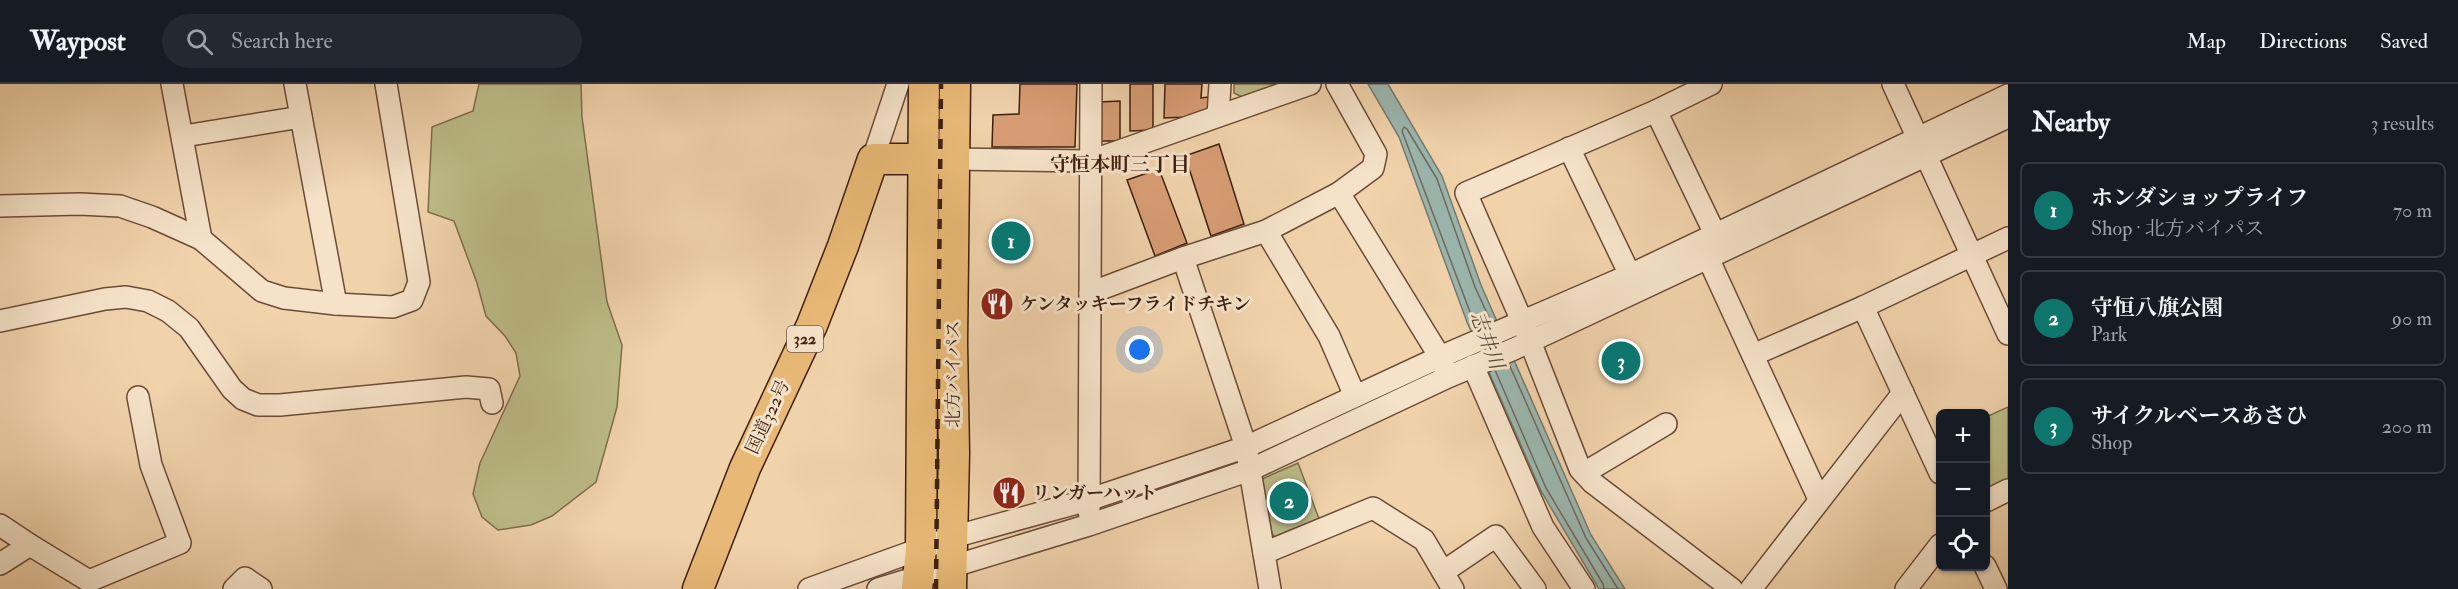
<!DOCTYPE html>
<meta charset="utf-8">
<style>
body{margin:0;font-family:"IM FELL Double Pica","Noto Serif JP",serif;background:#242831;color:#f1f3f6}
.controls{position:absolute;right:18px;bottom:18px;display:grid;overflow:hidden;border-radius:9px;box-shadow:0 2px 4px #0004}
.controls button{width:54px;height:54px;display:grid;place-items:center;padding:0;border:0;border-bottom:2px solid #363941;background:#171b24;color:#f1f3f6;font:30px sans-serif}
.you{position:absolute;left:1140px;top:266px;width:21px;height:21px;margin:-15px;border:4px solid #fff;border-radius:50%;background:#1a73e8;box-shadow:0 0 0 9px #1a73e833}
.badge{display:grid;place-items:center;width:39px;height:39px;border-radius:50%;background:#0f766e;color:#fff;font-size:20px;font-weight:700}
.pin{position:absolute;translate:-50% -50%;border:3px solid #fff;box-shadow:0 2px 6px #0006}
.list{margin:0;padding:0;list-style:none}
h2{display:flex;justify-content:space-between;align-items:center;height:78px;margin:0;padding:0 24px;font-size:26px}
h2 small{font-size:20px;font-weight:400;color:#9ea1a6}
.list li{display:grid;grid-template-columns:39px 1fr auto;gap:18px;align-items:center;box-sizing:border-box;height:96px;margin:0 12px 12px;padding:0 12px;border:2px solid #363941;border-radius:9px}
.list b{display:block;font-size:22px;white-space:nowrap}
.list p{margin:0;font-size:20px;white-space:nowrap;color:#9ea1a6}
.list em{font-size:20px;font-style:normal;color:#9ea1a6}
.icon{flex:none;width:33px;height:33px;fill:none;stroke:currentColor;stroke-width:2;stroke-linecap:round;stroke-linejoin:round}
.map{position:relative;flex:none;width:2008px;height:505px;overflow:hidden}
header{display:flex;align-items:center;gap:36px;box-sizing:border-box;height:84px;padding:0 30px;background:#171b24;border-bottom:2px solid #363941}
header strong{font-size:28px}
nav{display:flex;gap:33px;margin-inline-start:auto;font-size:21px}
.search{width:420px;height:54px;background:#242831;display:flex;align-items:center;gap:15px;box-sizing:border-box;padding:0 21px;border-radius:33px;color:#9ea1a6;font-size:22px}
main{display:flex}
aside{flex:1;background:#171b24}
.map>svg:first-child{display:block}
.green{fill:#bcbb87;stroke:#7e6d4c;stroke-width:1.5}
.water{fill:#9bb6ae;stroke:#767a6f;stroke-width:1.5}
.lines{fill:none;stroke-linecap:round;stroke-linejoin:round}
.shore{stroke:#6d6a5f;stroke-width:1.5}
.building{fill:#d79d74;stroke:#3f1f10;stroke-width:1.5}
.minor-casing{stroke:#6b4c37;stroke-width:24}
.highway-casing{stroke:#3f1f10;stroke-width:33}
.minor{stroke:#f5e2c8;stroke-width:21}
.highway{stroke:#e8b976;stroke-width:30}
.rail{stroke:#3f1f10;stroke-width:4.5;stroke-dasharray:10 10;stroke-linecap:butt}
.labels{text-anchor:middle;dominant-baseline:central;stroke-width:6;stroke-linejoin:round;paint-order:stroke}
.shield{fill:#f5e2c8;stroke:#765a47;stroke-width:1.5}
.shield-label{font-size:16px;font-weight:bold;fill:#3f1f10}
.poi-label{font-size:18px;font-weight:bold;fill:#3f1f10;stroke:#f5e2c8;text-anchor:start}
.street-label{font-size:18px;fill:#3f1f10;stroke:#f5e2c8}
.neighbourhood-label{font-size:20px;font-weight:bold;fill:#3f1f10;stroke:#f5e2c8}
.water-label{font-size:20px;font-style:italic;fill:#5b4c3f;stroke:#f5e2c8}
</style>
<header>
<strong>Waypost</strong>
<div class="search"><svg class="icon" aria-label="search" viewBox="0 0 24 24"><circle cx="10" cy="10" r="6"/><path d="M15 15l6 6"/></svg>Search here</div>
<nav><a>Map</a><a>Directions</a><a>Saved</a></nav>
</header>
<main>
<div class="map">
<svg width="2008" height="505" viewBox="0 0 2008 505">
<rect width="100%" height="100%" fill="#f0d2ab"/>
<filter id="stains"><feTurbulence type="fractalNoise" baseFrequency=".00333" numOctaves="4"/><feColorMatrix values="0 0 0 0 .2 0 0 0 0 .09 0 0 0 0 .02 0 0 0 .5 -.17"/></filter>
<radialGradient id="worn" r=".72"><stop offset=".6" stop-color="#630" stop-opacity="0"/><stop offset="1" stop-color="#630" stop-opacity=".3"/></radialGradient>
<g class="green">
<polygon points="479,0 581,0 582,33 607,218 622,261 617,323 596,398 552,432 531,441 498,446 482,433 473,410 480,379 520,292 516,269 505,252 486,232 477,199 454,137 428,128 432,43 473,27"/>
<polygon points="1234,0 1284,0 1244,14 1234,9"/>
<polygon points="2008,323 2008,401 1986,411 1986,333"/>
<polygon points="1298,379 1321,440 1282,459 1272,450 1262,395"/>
</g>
<polygon class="water" points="1368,0 1388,0 1442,92 1481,201 1591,451 1625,505 1599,505 1541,407 1467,238 1399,53"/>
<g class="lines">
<g class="shore">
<polyline points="1476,244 1402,47 1404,43 1407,45 1437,95 1475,203 1491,238"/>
<polyline points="1509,280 1586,454 1618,505"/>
<polyline points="1495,286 1546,404 1603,500 1604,505"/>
</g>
</g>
<g class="building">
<polygon points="1020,0 1077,0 1075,63 992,63 993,31 1019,30"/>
<polygon points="1130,0 1153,0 1153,46 1130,47"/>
<polygon points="1165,0 1202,0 1201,14 1216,12 1210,32 1164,34"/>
<polygon points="1120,17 1120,57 1099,57 1099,18"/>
<polygon points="1219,60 1244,140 1211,152 1185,72"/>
<polygon points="1159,85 1187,159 1155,172 1127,96"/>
</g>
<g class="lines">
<g class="minor-casing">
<g id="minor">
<polyline points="172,0 201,155"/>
<polyline points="295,0 336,220"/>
<polyline points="1711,0 1656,27 1466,109 1522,237 1580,385 1593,399 1732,505"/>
<polyline points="1893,0 2008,250"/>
<polyline points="1656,27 1715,150"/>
<polyline points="1218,32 1220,0"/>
<polyline points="184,52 301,33"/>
<polyline points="1569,64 1630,191"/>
<polyline points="873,75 898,0"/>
<polyline points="953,75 1091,77 1310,0"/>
<polyline points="1339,109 1440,273 1445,286"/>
<polyline points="0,122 80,120 120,122 152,133 201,155 262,207 284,214 336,220 393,223 412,216 419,198 386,0"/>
<polyline points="1266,147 1329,252 1355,312"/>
<polyline points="1702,161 1819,415"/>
<polyline points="1183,174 1246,363 1270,505"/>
<polyline points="1090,209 1183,174 1266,147 1339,109 1373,84 1376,70 1337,0"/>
<polyline points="1863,223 1940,389"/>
<polyline points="0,237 105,215 126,213 148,217 168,227 189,244 232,305 243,315 258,321 280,321 466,303 489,305 492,319"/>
<polyline points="1753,271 1863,223 2008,154"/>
<polyline points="1473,282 1543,443 1584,505"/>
<polyline points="1584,389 1666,340"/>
<polyline points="1986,417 2008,406"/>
<polyline points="1089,428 1091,0"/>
<polyline points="0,441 30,461 0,480"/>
<polyline points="30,461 89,497 180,459 151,381 138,313"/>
<polyline points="1264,469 1373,424 1424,456 1453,505"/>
<polyline points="1985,482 1996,505"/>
<polyline points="1443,488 1496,452 1535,505"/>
<polyline points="234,505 245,494 261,505"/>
<polyline points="809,505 953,453 1088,416 1246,363 1440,273 1630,191 2008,11"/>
<polyline points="878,505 1089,441 1250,386 1448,293 1514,265 2008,33"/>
<polyline points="1751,505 1903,309"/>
<polyline points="1906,505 1940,461"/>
</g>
</g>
<g class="highway-casing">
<g id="highway">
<polyline points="698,505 745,384 812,241 843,162 873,75 953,75"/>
<polyline points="917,505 921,465 924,0"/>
<polyline points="951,505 954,369 952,259 955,0"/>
</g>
</g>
<use href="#minor" class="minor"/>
<use href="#highway" class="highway"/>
<polyline class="rail" points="936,505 941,0"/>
</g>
<defs>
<g id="restaurant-disc" transform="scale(1.725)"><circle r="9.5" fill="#8f2418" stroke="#f5e2c8"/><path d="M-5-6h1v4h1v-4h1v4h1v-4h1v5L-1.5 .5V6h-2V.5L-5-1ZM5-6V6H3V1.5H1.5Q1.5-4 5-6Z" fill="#fff"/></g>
</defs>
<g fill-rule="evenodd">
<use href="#restaurant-disc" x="997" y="220"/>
<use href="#restaurant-disc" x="1009" y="409"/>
</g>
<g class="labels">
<rect class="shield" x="787" y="242" width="36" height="26" rx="4.5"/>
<g class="shield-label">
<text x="805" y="255">322</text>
</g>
<g class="poi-label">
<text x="1020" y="220">ケンタッキーフライドチキン</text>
<text x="1032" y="409">リンガーハット</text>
</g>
<g class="street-label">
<text transform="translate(953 290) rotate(-90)">北方バイパス</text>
<text transform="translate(768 333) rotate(-65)">国道322号</text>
</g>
<g class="neighbourhood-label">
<text x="1120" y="80">守恒本町三丁目</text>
</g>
<g class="water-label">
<text transform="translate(1487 256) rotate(69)">志井川</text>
</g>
</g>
<rect width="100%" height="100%" filter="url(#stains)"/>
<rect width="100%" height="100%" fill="url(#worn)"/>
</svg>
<div class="controls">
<button>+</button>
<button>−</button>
<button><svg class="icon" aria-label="locate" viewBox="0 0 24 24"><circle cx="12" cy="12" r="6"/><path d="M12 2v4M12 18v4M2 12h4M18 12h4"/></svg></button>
</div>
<div class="you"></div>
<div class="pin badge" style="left:1011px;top:157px">1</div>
<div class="pin badge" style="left:1289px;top:417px">2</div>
<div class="pin badge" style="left:1621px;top:277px">3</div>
</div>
<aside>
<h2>Nearby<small>3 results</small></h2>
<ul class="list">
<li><span class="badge">1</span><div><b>ホンダショップライフ</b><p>Shop · 北方バイパス</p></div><em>70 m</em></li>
<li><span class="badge">2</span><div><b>守恒八旗公園</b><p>Park</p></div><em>90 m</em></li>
<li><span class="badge">3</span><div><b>サイクルベースあさひ</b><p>Shop</p></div><em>200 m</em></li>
</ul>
</aside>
</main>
